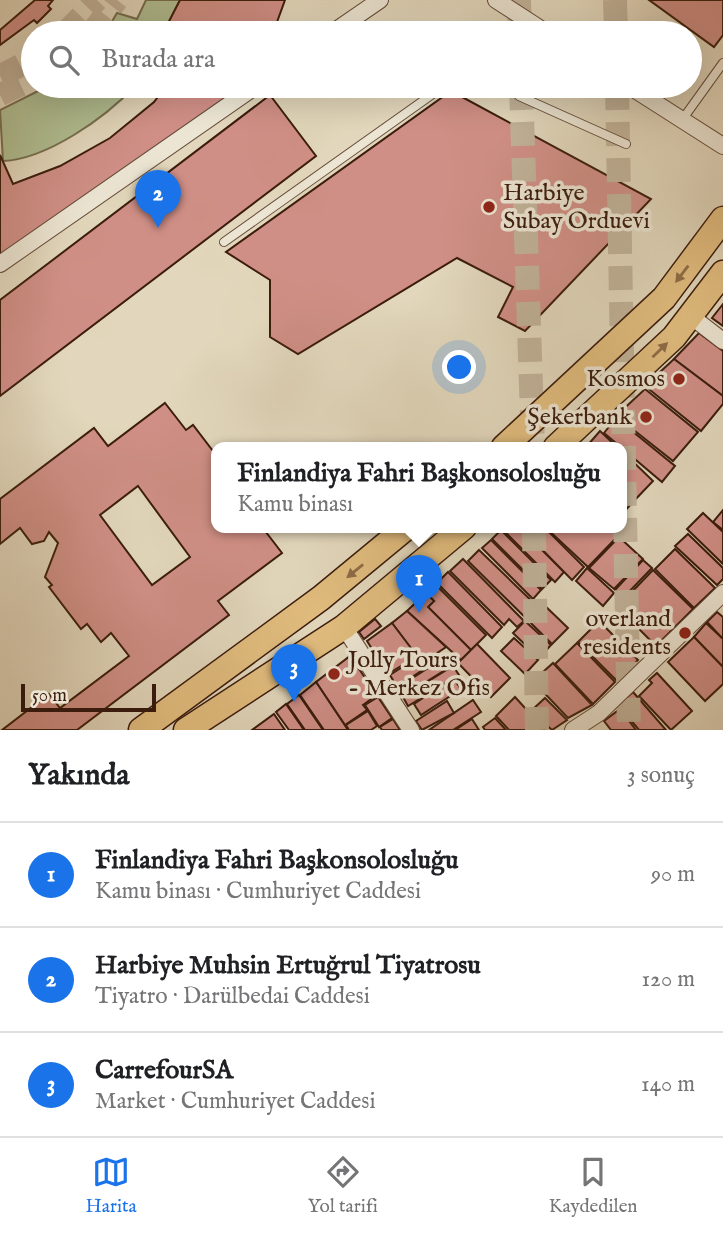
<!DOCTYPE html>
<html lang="tr">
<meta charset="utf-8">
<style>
body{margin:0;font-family:"IM FELL English",serif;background:#f6f6f6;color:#202124}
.scale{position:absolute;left:21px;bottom:18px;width:135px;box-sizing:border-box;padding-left:7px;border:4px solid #3b1c0d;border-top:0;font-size:19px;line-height:24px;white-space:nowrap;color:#3b1c0d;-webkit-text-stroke:5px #ece5d3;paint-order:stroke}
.you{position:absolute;left:460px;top:368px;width:24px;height:24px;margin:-18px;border:5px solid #fff;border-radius:50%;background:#1a73e8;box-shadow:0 0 0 10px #1a73e833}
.badge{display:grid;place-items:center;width:46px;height:46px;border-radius:50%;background:#1a73e8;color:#fff;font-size:23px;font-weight:700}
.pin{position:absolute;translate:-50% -58px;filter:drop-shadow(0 2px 4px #0008)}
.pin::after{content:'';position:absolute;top:37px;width:24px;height:21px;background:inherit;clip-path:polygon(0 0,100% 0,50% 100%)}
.popup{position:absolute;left:211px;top:442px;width:416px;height:91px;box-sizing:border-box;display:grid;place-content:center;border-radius:14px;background:#fff;filter:drop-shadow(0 2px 5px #0005);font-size:23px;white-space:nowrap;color:#757577}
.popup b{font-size:26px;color:#202124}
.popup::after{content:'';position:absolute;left:50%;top:100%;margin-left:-14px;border:14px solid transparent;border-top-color:#fff}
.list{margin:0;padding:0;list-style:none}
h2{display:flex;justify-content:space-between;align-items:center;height:91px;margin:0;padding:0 28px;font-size:30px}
h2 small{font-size:23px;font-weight:400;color:#757577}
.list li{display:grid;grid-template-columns:46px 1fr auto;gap:21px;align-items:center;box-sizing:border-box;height:105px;padding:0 28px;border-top:2px solid #e0e0e0}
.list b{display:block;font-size:26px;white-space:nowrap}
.list p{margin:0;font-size:23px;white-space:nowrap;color:#757577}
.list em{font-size:23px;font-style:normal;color:#757577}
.icon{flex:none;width:38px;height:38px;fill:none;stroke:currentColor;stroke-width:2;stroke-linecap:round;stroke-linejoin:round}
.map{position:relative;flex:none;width:723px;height:730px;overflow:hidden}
.search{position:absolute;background:#fff;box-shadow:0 7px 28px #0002;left:21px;right:21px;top:21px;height:77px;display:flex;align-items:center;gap:18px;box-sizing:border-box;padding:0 24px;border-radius:38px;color:#757577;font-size:26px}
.sheet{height:406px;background:#fff}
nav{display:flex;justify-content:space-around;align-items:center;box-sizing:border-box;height:98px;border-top:2px solid #e0e0e0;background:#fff;font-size:19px;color:#757577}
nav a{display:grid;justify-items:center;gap:4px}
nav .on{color:#1a73e8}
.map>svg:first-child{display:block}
.green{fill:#b0bf93;stroke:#766e50;stroke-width:2}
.building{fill:#d08f86;stroke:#3b1c0d;stroke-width:2;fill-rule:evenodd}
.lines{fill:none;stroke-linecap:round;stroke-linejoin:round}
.secondary-tunnel{stroke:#c1b299;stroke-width:23;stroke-dasharray:23 11;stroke-linecap:butt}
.primary-tunnel{stroke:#c1b299;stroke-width:24;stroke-dasharray:24 12;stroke-linecap:butt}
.service-casing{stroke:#654b39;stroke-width:10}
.minor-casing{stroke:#654b39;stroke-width:18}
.primary-casing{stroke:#3b1c0d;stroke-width:27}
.service{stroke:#ece5d3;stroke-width:8}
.minor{stroke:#ece5d3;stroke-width:16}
.primary{stroke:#e1bc7e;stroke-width:24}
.oneway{fill:#8e6c46}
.poi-dot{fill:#8f2418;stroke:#ece5d3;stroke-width:2.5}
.labels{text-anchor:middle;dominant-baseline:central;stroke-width:7;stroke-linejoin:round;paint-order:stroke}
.poi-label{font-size:24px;fill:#3b1c0d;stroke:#ece5d3;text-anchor:end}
</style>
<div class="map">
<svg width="723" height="730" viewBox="0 0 723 730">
<rect width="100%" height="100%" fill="#e2d7bc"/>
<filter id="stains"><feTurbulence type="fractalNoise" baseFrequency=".00286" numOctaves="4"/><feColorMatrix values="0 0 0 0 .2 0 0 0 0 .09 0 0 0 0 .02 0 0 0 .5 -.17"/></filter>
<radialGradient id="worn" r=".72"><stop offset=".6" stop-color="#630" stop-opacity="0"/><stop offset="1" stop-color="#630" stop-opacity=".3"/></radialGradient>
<g class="green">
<polygon points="146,0 180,0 163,33 105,33 117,13 137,19"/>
<path d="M48,86H135C105,118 47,159 3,161L0,110Z"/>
</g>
<g class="building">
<polygon points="35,0 53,0 48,6 51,9 37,23 34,20 0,45 0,30"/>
<polygon points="180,0 285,0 273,33 163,33"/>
<polygon points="649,0 723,0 723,35 714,47"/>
<polygon points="166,86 248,86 0,256 0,155 13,184 60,166 110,138 154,102"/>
<polygon points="451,91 651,199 525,331 498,317 513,287 457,258 298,354 270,337 270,280 226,252"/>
<polygon points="270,95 316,156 0,396 0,300"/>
<polygon points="723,304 723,326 712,318"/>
<polygon points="699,333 723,351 723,396 674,359"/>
<polygon points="674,359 723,396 723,404 701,431 645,386"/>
<polygon points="645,389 698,432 673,461 616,416"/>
<path d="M165,403L186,430L193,425L216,455V527H262L282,553L218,601L229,615L77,730H2L49,694L60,708L129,656L111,633L101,642L87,624L81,629L49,587L52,585L45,577L58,543L49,532L44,541L32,544L20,528L0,544V499L94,428L108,446ZM138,486L190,557L152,585L100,515Z"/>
<polygon points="616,418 675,466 662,482 604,433"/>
<polygon points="600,431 617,447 586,447"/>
<polygon points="622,451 653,481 631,504 622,496"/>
<polygon points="622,496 631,504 623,513 622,513"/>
<polygon points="723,510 723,530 713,522"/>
<polygon points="703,513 723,532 723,564 687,529"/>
<polygon points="504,527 519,527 564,572 555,582 502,529"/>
<polygon points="520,527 544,527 584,567 572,580"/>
<polygon points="545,527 608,527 618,536 588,567"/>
<polygon points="501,530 551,580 542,589 492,539"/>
<polygon points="688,534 723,568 723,579 717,585 675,546"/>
<polygon points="619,537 643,559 614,589 589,568"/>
<polygon points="491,540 541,590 533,599 482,548"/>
<polygon points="675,549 715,588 694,608 655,569"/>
<polygon points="479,550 538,607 542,603 568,628 552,644 468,561"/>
<polygon points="463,559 524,621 517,627 509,619 504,625 450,571"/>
<polygon points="643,560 652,568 623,598 615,590"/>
<polygon points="587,568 614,593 603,606 576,581"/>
<polygon points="653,570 693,609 656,646 624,614 630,607 624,600"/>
<polygon points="448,572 502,627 492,638 437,583"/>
<polygon points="435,584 486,635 471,650 428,607 434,601 426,593"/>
<polygon points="426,593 434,601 428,607 471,650 461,660 407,611"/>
<polygon points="407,611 446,647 422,663 392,623"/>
<polygon points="717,612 723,617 723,639 707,622"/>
<polygon points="375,619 381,626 364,639 359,632"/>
<polygon points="525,621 551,645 539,658 513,633"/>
<polygon points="599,621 638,660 617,681 578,642"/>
<polygon points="392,623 417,656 388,674 367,641"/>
<polygon points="706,623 723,639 723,667 694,637"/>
<polygon points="694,637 723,667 723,684 705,701 668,662"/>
<polygon points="514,638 538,660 525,674 501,651"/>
<polygon points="577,643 615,682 593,704 555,664"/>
<polygon points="477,644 510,678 491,697 458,663"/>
<polygon points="350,656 377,695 363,705 367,710 345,725 316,682"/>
<polygon points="447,656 453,665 402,697 397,688"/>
<polygon points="416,658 424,669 397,687 390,675"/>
<polygon points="553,663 592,705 568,718 533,681"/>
<polygon points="453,666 459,675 408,706 403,697"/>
<polygon points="657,673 692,711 671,730 639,696 652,683 649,680"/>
<polygon points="453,678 461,689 421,715 414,704"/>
<polygon points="316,682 348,730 324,730 300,695"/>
<polygon points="633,692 666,730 639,730 618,705"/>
<polygon points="299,695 323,730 305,730 287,704"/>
<polygon points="378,697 392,718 379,727 365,705"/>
<polygon points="515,697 545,730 509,730 496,716"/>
<polygon points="545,698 567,720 552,730 531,711"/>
<polygon points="473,700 481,712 453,730 429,730"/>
<polygon points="447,701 454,713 422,730 416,721"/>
<polygon points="286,704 304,730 289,730 276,712"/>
<polygon points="620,709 636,730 611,730 604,721"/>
<polygon points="368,711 377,726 371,730 349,730 346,725"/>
<polygon points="274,714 285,730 252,730"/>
<polygon points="495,718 506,730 485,730 483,727"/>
<polygon points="393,719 400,730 382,730 380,727"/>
<polygon points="472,719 479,730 455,730"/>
</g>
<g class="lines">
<g class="secondary-tunnel">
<polyline points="65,33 97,0"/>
<polyline points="91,33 117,0"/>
<polyline points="0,76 33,59"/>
<polyline points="0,95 33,79"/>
</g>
<g class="primary-tunnel">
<polyline points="519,0 520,33"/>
<polyline points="615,0 616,33"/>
<polyline points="521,86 533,447"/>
<polyline points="617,86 629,730"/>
<polyline points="534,527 537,730"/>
</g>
<g class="service-casing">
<g id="service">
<polyline points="511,86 519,96 626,144"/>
<polyline points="682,120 723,63"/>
<polyline points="224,242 444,86"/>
</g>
</g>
<g class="minor-casing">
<g id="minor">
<polyline points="496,0 547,33"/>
<polyline points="332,33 380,0"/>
<polyline points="629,86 723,146"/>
<polyline points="0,264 256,86"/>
<polyline points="692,317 723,341"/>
<polyline points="344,627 411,730"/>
<polyline points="573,730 599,713 723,593"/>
</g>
</g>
<g class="primary-casing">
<g id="primary">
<polyline points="504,447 664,298 723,219"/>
<polyline points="556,447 674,337 723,273"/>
<polyline points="141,730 321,598 407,527"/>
<polyline points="186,730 344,627 464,527"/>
</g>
</g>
<use href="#service" class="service"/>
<use href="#minor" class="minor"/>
<use href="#primary" class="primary"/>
</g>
<defs><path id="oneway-solid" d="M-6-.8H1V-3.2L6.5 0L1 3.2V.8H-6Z" transform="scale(1.75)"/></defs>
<g class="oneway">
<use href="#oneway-solid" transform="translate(682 274) rotate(127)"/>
<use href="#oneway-solid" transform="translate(660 350) rotate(-44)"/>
<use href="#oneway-solid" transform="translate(355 571) rotate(141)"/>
</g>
<g class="poi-dot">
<circle cx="489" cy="207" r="7"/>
<circle cx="679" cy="379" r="7"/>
<circle cx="646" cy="417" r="7"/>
<circle cx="685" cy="633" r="7"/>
<circle cx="334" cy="674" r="7"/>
</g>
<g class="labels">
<g class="poi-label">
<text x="503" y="193" text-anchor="start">Harbiye<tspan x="503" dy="28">Subay Orduevi</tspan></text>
<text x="665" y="379">Kosmos</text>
<text x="632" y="417">Şekerbank</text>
<text x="671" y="619">overland<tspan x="671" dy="28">residents</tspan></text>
<text x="348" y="660" text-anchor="start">Jolly Tours<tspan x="348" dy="28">- Merkez Ofis</tspan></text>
</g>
</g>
<rect width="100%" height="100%" filter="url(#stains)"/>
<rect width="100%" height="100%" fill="url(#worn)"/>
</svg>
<div class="scale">50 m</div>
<div class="you"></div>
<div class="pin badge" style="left:419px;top:613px">1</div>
<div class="popup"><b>Finlandiya Fahri Başkonsolosluğu</b>Kamu binası</div>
<div class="pin badge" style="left:158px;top:228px">2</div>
<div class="pin badge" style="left:294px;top:702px">3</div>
<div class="search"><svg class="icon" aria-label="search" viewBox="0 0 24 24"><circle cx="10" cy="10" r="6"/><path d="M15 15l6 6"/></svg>Burada ara</div>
</div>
<section class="sheet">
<h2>Yakında<small>3 sonuç</small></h2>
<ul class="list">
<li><span class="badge">1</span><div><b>Finlandiya Fahri Başkonsolosluğu</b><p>Kamu binası · Cumhuriyet Caddesi</p></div><em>90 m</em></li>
<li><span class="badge">2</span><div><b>Harbiye Muhsin Ertuğrul Tiyatrosu</b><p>Tiyatro · Darülbedai Caddesi</p></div><em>120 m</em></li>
<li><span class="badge">3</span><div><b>CarrefourSA</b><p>Market · Cumhuriyet Caddesi</p></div><em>140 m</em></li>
</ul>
</section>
<nav>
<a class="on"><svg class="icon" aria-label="map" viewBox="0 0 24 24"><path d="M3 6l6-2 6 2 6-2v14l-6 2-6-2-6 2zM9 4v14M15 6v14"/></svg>Harita</a>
<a><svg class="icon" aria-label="directions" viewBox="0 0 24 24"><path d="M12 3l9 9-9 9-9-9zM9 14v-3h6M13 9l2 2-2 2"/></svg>Yol tarifi</a>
<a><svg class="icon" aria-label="saved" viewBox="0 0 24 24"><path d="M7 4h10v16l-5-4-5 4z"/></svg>Kaydedilen</a>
</nav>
